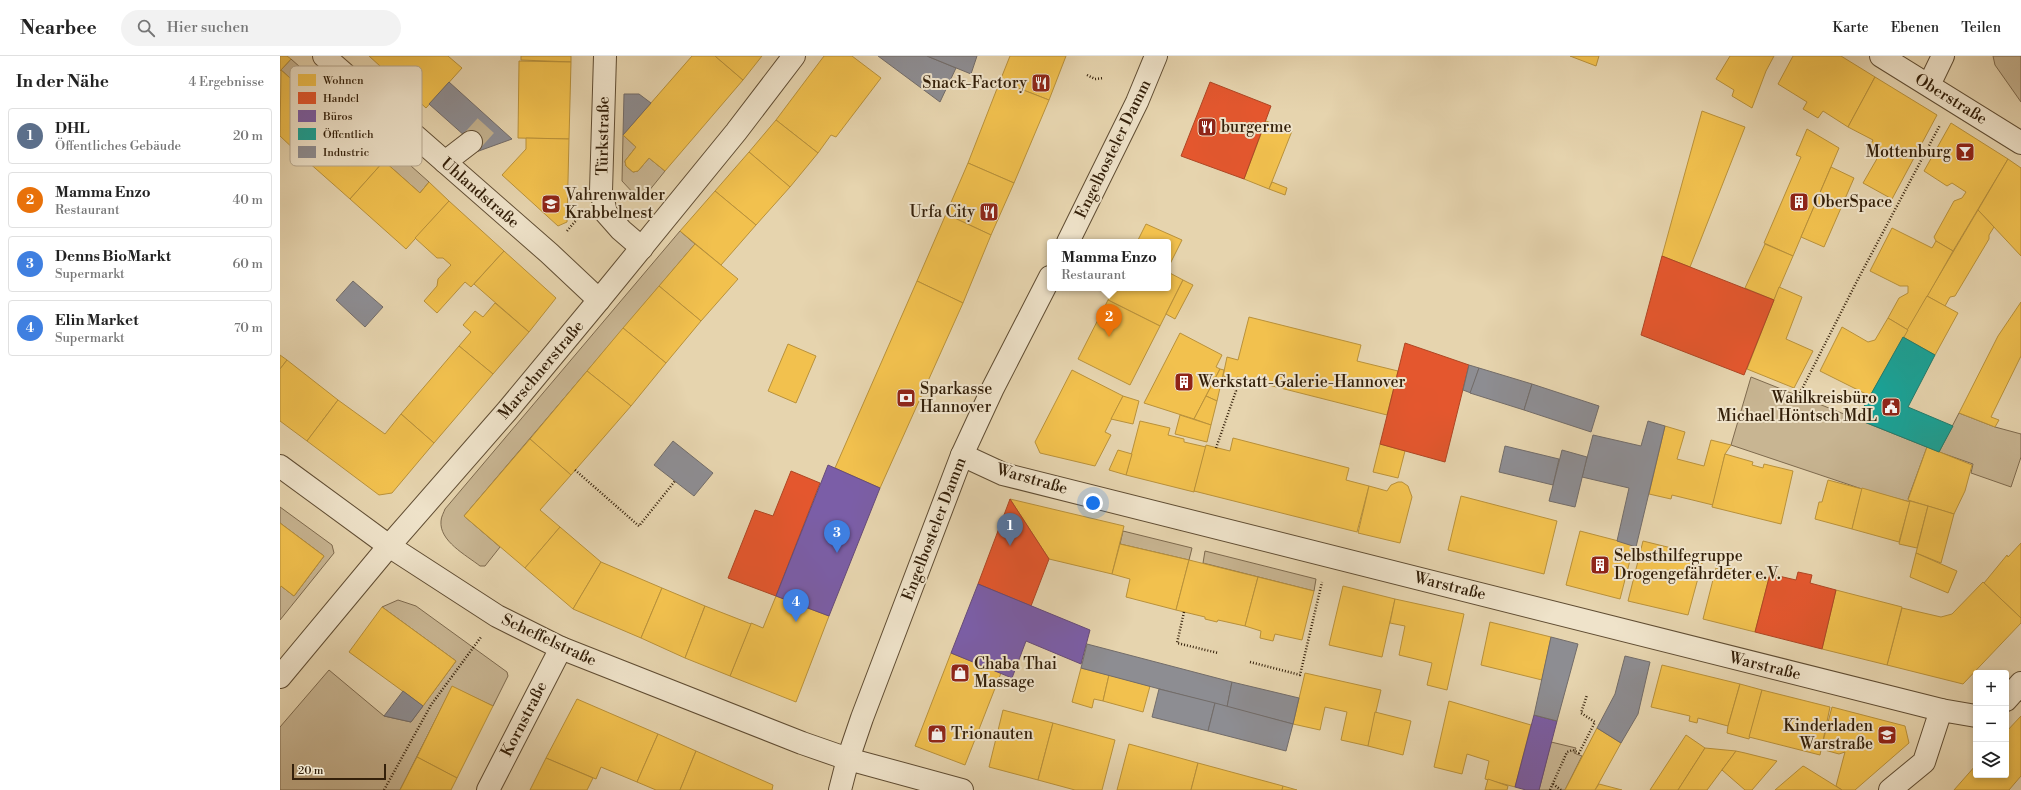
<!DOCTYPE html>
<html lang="de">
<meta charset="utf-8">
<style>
body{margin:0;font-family:"Libre Bodoni",serif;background:#f2f2f2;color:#222}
.controls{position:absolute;right:12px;bottom:12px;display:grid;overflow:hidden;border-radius:4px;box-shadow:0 2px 6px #0003}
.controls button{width:36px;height:36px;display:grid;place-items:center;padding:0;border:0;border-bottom:1px solid #e0e0e0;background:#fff;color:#222;font:20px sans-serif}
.scale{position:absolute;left:12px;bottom:10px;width:94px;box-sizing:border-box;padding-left:4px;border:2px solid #34200a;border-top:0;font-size:11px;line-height:14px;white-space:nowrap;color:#34200a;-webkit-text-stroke:3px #efe3ca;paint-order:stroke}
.you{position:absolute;left:813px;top:447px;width:14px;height:14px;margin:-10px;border:3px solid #fff;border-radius:50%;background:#1a73e8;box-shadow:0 0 0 6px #1a73e833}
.badge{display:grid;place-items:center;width:26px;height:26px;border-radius:50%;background:#1a73e8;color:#fff;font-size:13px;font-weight:700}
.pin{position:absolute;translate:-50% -33px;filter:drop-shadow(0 1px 2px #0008)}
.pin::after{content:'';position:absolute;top:21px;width:14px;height:12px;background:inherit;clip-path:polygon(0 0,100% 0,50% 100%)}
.popup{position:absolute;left:767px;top:183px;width:124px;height:52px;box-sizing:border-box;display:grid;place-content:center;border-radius:4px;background:#fff;filter:drop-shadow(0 1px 3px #0005);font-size:13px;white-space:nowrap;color:#767676}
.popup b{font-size:15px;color:#222}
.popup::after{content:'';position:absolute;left:50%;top:100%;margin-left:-8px;border:8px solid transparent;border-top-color:#fff}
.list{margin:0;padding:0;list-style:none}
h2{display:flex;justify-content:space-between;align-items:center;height:52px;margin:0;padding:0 16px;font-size:17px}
h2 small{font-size:13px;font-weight:400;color:#767676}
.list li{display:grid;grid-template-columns:26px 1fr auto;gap:12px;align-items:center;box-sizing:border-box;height:56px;margin:0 8px 8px;padding:0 8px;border:1px solid #e0e0e0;border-radius:4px}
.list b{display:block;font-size:15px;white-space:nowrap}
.list p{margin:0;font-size:13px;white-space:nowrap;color:#767676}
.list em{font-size:13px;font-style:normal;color:#767676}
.icon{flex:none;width:22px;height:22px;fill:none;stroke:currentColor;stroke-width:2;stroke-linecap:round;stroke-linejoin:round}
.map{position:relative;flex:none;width:1741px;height:734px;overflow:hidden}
header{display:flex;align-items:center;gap:24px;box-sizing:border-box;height:56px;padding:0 20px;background:#fff;border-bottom:1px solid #e0e0e0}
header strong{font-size:19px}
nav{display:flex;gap:22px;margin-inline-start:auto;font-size:14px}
.search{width:280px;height:36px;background:#f2f2f2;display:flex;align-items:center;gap:10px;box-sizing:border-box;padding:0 14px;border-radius:22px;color:#767676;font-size:15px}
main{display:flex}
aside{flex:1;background:#fff}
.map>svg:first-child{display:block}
.green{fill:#c8b592;stroke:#7e6a4e}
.homes{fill:#f2c14e;stroke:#b9913a}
.shops{fill:#e4572e;stroke:#af4623}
.offices{fill:#7b5ea7;stroke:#664b78}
.public{fill:#17a398;stroke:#207c6d}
.industry{fill:#8d8d92;stroke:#726c69}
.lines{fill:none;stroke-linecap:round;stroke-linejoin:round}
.minor-tunnel{stroke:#c2b08d;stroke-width:22;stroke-dasharray:22 11;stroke-linecap:butt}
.minor-casing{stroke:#604d33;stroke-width:24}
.path{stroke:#34200a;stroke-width:2.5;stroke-dasharray:1 2;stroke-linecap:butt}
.minor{stroke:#efe3ca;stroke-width:22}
.labels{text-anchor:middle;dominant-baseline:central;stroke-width:4;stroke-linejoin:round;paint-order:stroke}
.poi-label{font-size:16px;fill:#34200a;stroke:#efe3ca;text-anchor:start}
.street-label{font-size:16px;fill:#34200a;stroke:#efe3ca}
.key{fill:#efe3ca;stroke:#b7a890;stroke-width:1}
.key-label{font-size:11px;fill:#34200a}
</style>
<header>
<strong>Nearbee</strong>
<div class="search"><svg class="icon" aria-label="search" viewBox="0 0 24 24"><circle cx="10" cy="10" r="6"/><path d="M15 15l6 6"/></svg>Hier suchen</div>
<nav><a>Karte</a><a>Ebenen</a><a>Teilen</a></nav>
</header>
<main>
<aside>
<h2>In der Nähe<small>4 Ergebnisse</small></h2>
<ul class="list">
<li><span class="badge" style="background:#5c6f8a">1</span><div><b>DHL</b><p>Öffentliches Gebäude</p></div><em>20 m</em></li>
<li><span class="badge" style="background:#e8710a">2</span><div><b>Mamma Enzo</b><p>Restaurant</p></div><em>40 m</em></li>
<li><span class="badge" style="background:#3f7fe0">3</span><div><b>Denns BioMarkt</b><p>Supermarkt</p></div><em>60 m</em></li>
<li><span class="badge" style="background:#3f7fe0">4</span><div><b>Elin Market</b><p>Supermarkt</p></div><em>70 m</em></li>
</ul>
</aside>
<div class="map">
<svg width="1741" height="734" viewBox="0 0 1741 734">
<rect width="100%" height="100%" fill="#e6d4ae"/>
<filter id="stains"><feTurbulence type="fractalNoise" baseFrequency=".005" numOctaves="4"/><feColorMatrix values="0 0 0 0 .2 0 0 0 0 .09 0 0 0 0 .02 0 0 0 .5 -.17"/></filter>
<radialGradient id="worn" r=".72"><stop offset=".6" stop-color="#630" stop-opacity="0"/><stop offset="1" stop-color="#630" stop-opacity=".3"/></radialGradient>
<g class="green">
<polygon points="1713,0 1741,0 1741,46 1715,9"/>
<polygon points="11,3 149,126 140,137 1,14"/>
<polygon points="343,79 356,91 345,105 346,110 353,116 358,115 369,102 385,115 364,141 356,140 342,125"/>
<path d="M400,175L415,188L184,460L220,491L205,510H200C186,499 159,485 161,465C161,461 164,456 165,453Z"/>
<polygon points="1471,321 1647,391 1628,443 1630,445 1630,446 1582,433 1451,389"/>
<polygon points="1679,357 1715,371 1741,378 1741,401 1731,431 1691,417 1693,408 1659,396"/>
<polygon points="0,451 52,489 54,497 0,564 0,532 1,530 14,540 44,500 0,467"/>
<polygon points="843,475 912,492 909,504 840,488"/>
<polygon points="925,495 1036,523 1034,535 923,507"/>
<polygon points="118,544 136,550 227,616 228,620 213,650 172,631 120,734 0,734 0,671 49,614 104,660 131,666 176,605 102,551"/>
<polygon points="1271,686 1296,692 1294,697 1302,700 1285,734 1259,734"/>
</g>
<g class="homes">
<polygon points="0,0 7,0 11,3 0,15"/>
<polygon points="89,0 168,0 182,12 146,52"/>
<polygon points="241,0 291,0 291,6 241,4"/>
<polygon points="412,0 435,0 463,24 385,115 369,102 358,115 353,116 346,110 345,105 356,91 343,79"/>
<polygon points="435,0 482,0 463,24"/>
<polygon points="544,0 572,0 601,22 556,81 551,79 538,97 496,64"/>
<polygon points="730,0 786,0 769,44 720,25"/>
<polygon points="1290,0 1319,0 1316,10"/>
<polygon points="1450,0 1494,0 1486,15 1472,52 1452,40 1454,34 1436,23"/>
<polygon points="1513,0 1561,0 1595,21 1568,71 1543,55 1538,62 1523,53 1527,46 1498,28"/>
<polygon points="239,5 291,6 289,83 238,82"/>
<polygon points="1,14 52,59 18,97 0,80"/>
<polygon points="1595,21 1657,59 1612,143 1583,127 1602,94 1597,92 1595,95 1589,92 1593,84 1568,71"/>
<polygon points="720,25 769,44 734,127 688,107"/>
<polygon points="1422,55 1465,71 1410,211 1382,200"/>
<polygon points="52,59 104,105 70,143 18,97"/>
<polygon points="496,64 538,97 510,131 469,96"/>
<polygon points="986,65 1012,75 989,133 964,123"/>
<polygon points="1671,67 1728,103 1673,195 1656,185 1654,181 1674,145 1682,142 1686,136 1672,127 1667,130 1644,115"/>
<polygon points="1527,73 1559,92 1513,200 1484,187 1521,101 1516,99"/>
<polygon points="246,82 289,83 287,166 278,170 222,119 246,93"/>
<polygon points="469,96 510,131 476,169 435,135"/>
<polygon points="1728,103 1741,112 1741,200 1698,154"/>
<polygon points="104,105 140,137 149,126 169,145 126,193 70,143"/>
<polygon points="688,107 734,127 711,179 666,158"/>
<polygon points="1551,111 1574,122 1544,191 1521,181"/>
<polygon points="992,126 1007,132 1005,139 989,133"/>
<polygon points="435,135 476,169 441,209 400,175"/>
<polygon points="169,145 224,195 191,231 185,226 157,257 144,245 157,230 158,223 171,209 163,202 157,202 135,182"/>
<polygon points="1698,154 1714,171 1709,179 1709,183 1675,240 1670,241 1665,250 1647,240"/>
<polygon points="666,158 711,179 683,247 637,225"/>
<polygon points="866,168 902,184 888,212 888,186 857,186"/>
<polygon points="1612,172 1652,192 1656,185 1673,195 1628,274 1608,262 1619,242 1628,237 1628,230 1620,230 1590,215"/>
<polygon points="415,188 458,223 421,265 379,230"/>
<polygon points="1485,188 1513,200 1494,244 1465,232"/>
<polygon points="224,195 276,242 249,276 194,228"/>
<polygon points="888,216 903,224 880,270 828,244 834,232 888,232"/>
<polygon points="903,224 913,229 895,263 886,258"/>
<polygon points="637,225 683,247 600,432 555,412"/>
<polygon points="379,230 421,265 386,307 343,272"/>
<polygon points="1499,231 1522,241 1506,283 1533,295 1514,332 1467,313"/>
<polygon points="1647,240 1678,257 1655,299 1623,281"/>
<polygon points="828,244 880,270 850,329 798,303"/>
<polygon points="1741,246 1741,300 1711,361 1719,364 1715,371 1679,357 1718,280"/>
<polygon points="215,247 249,276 213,318 179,290 191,276 183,269 195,255 203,261"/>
<polygon points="969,261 1081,289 1077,305 1118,315 1107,359 957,321 956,324 943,320 947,301 958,304"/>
<polygon points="1608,262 1628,274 1590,340 1540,315 1562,271 1588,286 1595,284"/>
<polygon points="343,272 386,307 351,350 307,315"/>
<polygon points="900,277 942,299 936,311 940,313 914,363 864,347"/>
<polygon points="508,288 536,300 516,347 488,335"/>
<polygon points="179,290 213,318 154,387 121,358"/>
<polygon points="0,299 7,304 0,313"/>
<polygon points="7,304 58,344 27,385 0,365 0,313"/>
<polygon points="940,313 944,314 937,345 926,340"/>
<polygon points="792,314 843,340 825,376 831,379 815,410 760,397 755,386"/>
<polygon points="307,315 351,350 291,419 250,383"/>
<polygon points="843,340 859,345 853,368 831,363"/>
<polygon points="926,340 937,345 931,369 914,363"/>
<polygon points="58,344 105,378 121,358 154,387 112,437 99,439 27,385"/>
<polygon points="900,359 931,369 927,386 895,378"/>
<polygon points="860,365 890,372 888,379 904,383 904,386 926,391 914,436 846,419"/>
<polygon points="1385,370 1405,376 1397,403 1424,410 1431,384 1451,389 1445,398 1433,449 1392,439 1391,443 1369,438"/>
<polygon points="953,382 1069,412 1066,424 1089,430 1077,476 914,435 926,389 950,395"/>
<polygon points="250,383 291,419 260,454 280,471 245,512 184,460"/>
<polygon points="1100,388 1125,395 1118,422 1093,416"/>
<polygon points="1647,391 1692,409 1685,435 1674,458 1628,444"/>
<polygon points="838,394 852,398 846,419 829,414"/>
<polygon points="1445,398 1473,406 1472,409 1483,412 1484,408 1513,415 1501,468 1432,451"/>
<polygon points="1548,424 1582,433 1572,473 1535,463 1539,446 1542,446"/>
<polygon points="1118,426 1122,426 1128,430 1132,441 1120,487 1078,477 1089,430 1107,435 1111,429"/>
<polygon points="1582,432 1630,446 1619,486 1572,473"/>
<polygon points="1181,440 1277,465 1264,518 1168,494"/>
<polygon points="730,443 844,470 832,518 769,503"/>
<polygon points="1630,445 1648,450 1637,492 1619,488"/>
<polygon points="1648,450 1674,458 1661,507 1636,497"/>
<polygon points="0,467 44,500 14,540 1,530 0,532"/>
<polygon points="280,471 321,506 293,553 245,512"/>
<polygon points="1300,475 1354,489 1340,543 1286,529"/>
<polygon points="1363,485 1424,500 1408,559 1348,545"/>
<polygon points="1741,487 1741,562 1704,527 1727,499 1728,501"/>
<polygon points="840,488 909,504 896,554 846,541 850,523 832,518"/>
<polygon points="1636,497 1677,515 1668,537 1630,521"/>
<polygon points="909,504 978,521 965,570 938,564 937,566 925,563 925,561 896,554"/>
<polygon points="321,506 382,532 361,582 293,553"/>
<polygon points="1437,508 1438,509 1437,513 1444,514 1449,512 1477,519 1480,523 1486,525 1487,521 1489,522 1475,576 1423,563"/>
<polygon points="978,521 1034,535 1022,584 995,578 993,585 980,582 981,575 965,570"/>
<polygon points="1703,526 1741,562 1741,567 1683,628 1607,609 1622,552 1661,561 1672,558"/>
<polygon points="1063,530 1115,543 1102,601 1049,589"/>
<polygon points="382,532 425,550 405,602 361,582"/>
<polygon points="1556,534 1622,551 1607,609 1542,593"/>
<polygon points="496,540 549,560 516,646 450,620 471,567 483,572"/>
<polygon points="1115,543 1184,558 1167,634 1147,629 1152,607 1119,599 1125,570 1110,567"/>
<polygon points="425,550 471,568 450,620 405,602"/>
<polygon points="102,551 176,605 143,650 69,596"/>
<polygon points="1210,566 1271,581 1262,624 1201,609"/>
<polygon points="671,597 721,617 685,709 635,690"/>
<polygon points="1382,609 1460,628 1448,670 1418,662 1417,667 1409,665 1410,660 1371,651"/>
<polygon points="801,612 829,619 823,645 814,643 812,652 792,646"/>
<polygon points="1025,617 1101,634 1088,690 1061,684 1067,656 1045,651 1040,674 1013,668"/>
<polygon points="829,619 870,630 863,656 823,645"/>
<polygon points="1460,628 1482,634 1469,683 1447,677 1448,670"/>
<polygon points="172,630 213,650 177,722 137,701"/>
<polygon points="1482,634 1550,651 1540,699 1469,681"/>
<polygon points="297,643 378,678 357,726 321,711 316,723 266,702"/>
<polygon points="1169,645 1251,669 1235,731 1205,723 1209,705 1187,698 1182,718 1154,711"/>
<polygon points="1552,651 1625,670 1629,687 1575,734 1562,734 1556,730 1565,696 1559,698 1541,693"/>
<polygon points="723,654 773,667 758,724 709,711"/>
<polygon points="1095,656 1131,665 1123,699 1088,690"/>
<polygon points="1741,660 1741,720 1729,734 1674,734 1696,709 1696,719 1726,719 1726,676"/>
<polygon points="773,667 835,684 822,734 795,734 758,724"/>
<polygon points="1317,672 1341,687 1315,734 1285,734"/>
<polygon points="378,678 416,695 400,734 376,734 357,726"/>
<polygon points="1406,679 1425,692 1398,734 1370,734"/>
<polygon points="849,688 918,707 911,734 837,734"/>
<polygon points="1425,692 1456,695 1427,734 1398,734"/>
<polygon points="416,695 493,729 492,734 400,734"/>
<polygon points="1456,695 1465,697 1497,705 1472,734 1465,734 1442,714"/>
<polygon points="137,701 177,722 171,734 120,734"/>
<polygon points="266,702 313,722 307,734 250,734"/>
<polygon points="918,707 1003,730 1002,734 911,734"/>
<polygon points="1523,710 1525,711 1562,734 1495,734"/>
<polygon points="1208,723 1228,730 1227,734 1205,734"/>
<polygon points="1319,728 1342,734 1315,734"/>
<polygon points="1003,730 1017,734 1002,734"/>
</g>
<g class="shops">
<polygon points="930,26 991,50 964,123 901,100"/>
<polygon points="1382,200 1494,244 1464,319 1361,279"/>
<polygon points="1125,287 1189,309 1165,406 1100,388"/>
<polygon points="511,415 540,427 496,540 448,522 475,454 493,460"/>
<polygon points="730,443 769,503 751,550 698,528"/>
<polygon points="1518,516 1532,519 1530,527 1556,534 1542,593 1475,576 1490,518 1516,524"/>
</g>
<g class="offices">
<polygon points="548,409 600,432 549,560 496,540"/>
<polygon points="698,528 810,574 801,608 746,585 732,622 671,597"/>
<polygon points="1254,659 1277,665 1259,734 1246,734 1235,731"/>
</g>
<polygon class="public" points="1623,281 1655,299 1628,351 1673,370 1659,396 1577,363"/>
<g class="industry">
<polygon points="598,0 647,0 676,12 660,46"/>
<polygon points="647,0 697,0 691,18"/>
<polygon points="169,26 232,83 196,96 195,89 149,48"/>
<polygon points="344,38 359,38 371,47 343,79"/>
<polygon points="73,225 103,251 85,271 56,244"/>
<polygon points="1189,309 1199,312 1191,337 1183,334"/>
<polygon points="1199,312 1252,328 1244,354 1190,337"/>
<polygon points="1252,328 1319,350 1311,376 1244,354"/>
<polygon points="1368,365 1385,370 1356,491 1337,485 1349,432 1302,421 1313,379 1361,390"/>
<polygon points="393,385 433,417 414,440 374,409"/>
<polygon points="1225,390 1279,403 1273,429 1219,416"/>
<polygon points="1282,394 1307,401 1295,451 1269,445"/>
<polygon points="1271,581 1298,588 1277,665 1254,659"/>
<polygon points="807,588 952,626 947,651 801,612"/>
<polygon points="1345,600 1370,606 1358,658 1341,687 1317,672 1335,638"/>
<polygon points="952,626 1019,642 1013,668 947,651"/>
<polygon points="879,633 935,647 928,675 872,661"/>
<polygon points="123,635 143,650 131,666 104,660"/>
<polygon points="935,647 1013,668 1006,695 928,675"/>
</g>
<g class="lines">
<polyline class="minor-tunnel" points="191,86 211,64"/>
<g class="minor-casing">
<g id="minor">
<polyline points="44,0 269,197 319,244"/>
<polyline points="325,0 321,135 326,157 341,174 362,192"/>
<polyline points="1601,0 1741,87"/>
<polyline points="1649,29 1663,0"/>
<polyline points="165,106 191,86"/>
<polyline points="788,186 857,46 876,0"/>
<polyline points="682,399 723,418 1661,654"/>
<polyline points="0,410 109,490 217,560 281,592 522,687 568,703 682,734"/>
<polyline points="0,621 109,490 227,355 319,244 456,76 514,0"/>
<polyline points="1726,644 1741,627"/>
<polyline points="208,734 281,592"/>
<polyline points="560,734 568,703 582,662 682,399 713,332 770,221"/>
<polyline points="1610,734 1644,706 1661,654 1696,660"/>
</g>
</g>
<g class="path">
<polyline points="807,19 815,23 824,22"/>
<polyline points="287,175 298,162"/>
<polyline points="1520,337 1576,227 1660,69"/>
<polyline points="936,392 956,335 949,322"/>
<polyline points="295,414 359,470 395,425"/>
<polyline points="904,556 897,587 938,597"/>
<polyline points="970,606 1020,619 1042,526"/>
<polyline points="1273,728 1281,734"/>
<polyline points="104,734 151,649 201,581"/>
<polyline points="1270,734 1287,696 1293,694 1299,697 1315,666 1301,657 1307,639"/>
</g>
<use href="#minor" class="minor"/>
</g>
<defs>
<g id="restaurant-square" transform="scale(1)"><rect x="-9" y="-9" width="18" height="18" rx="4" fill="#8f2418" stroke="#efe3ca"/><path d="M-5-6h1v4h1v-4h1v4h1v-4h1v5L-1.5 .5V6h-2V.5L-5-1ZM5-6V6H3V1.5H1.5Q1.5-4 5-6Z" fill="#fff"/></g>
<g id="bar-square" transform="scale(1)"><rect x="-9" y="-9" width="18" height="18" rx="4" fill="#8f2418" stroke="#efe3ca"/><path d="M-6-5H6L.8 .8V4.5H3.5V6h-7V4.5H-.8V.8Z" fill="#fff"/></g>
<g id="building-square" transform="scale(1)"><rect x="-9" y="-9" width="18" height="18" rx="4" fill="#8f2418" stroke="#efe3ca"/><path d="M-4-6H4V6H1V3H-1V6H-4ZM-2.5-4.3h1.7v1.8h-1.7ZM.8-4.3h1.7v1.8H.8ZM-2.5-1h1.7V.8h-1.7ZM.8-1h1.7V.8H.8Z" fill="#fff"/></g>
<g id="school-square" transform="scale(1)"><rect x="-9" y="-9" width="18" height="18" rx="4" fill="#8f2418" stroke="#efe3ca"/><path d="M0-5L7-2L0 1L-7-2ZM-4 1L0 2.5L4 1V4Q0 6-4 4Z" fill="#fff"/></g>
<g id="bank-square" transform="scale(1)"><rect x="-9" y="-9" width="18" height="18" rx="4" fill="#8f2418" stroke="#efe3ca"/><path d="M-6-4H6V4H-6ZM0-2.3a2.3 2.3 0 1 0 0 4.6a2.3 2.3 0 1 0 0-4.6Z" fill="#fff"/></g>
<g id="civic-square" transform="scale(1)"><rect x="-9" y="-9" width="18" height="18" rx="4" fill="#8f2418" stroke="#efe3ca"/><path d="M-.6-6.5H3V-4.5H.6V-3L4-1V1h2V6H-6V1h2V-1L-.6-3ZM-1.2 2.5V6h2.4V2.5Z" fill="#fff"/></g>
<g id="shop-square" transform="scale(1)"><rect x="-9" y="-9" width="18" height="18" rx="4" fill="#8f2418" stroke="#efe3ca"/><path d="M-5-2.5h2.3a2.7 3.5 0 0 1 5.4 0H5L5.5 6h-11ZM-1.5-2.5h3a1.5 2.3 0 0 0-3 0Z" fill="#fff"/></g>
</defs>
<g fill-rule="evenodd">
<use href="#restaurant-square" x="761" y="27"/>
<use href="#restaurant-square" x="927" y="71"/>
<use href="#bar-square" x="1685" y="96"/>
<use href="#building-square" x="1519" y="146"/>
<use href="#school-square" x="271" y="148"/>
<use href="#restaurant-square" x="709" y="156"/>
<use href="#building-square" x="904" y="326"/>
<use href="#bank-square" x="626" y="342"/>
<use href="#civic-square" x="1611" y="351"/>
<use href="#building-square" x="1320" y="509"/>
<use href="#shop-square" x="680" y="617"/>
<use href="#shop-square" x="657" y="678"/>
<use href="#school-square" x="1607" y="679"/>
</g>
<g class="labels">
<g class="poi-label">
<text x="747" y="27" text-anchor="end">Snack-Factory</text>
<text x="941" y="71">burgerme</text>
<text x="1671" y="96" text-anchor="end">Mottenburg</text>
<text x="285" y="139">Vahrenwalder<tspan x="285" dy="18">Krabbelnest</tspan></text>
<text x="1533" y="146">OberSpace</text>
<text x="695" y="156" text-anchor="end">Urfa City</text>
<text x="918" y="326">Werkstatt-Galerie-Hannover</text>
<text x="640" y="333">Sparkasse<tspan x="640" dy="18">Hannover</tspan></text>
<text x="1597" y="342" text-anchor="end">Wahlkreisbüro<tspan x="1597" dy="18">Michael Höntsch MdL</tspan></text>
<text x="1334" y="500">Selbsthilfegruppe<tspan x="1334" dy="18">Drogengefährdeter e.V.</tspan></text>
<text x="694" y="608">Chaba Thai<tspan x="694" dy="18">Massage</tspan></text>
<text x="1593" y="670" text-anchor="end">Kinderladen<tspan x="1593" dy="18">Warstraße</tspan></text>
<text x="671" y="678">Trionauten</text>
</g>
<g class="street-label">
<text transform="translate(1671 43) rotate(32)">Oberstraße</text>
<text transform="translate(323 80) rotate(-89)">Türkstraße</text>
<text transform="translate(833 93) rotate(-64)">Engelbosteler Damm</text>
<text transform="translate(200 137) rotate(41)">Uhlandstraße</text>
<text transform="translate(261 314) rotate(-50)">Marschnerstraße</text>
<text transform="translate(752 423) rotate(16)">Warstraße</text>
<text transform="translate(654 473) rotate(-69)">Engelbosteler Damm</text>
<text transform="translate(1170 530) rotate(14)">Warstraße</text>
<text transform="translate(269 584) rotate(25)">Scheffelstraße</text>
<text transform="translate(1485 610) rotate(14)">Warstraße</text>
<text transform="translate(244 663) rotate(-63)">Kornstraße</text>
</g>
</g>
<rect x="10" y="10" width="132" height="100" rx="6" class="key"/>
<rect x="18" y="18" width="18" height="12" fill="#f2c14e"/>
<rect x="18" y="36" width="18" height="12" fill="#e4572e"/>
<rect x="18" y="54" width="18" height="12" fill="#7b5ea7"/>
<rect x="18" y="72" width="18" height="12" fill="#17a398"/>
<rect x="18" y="90" width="18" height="12" fill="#8d8d92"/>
<g class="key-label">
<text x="43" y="28">Wohnen</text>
<text x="43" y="46">Handel</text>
<text x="43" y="64">Büros</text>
<text x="43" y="82">Öffentlich</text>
<text x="43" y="100">Industrie</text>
</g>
<rect width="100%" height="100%" filter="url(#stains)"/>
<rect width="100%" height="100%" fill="url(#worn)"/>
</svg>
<div class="controls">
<button>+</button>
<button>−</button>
<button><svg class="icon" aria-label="layers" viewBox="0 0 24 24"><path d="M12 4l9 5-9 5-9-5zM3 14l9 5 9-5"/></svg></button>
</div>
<div class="scale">20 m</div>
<div class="you"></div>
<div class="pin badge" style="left:730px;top:490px;background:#5c6f8a">1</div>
<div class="pin badge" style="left:829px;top:281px;background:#e8710a">2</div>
<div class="popup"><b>Mamma Enzo</b>Restaurant</div>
<div class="pin badge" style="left:557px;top:497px;background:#3f7fe0">3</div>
<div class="pin badge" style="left:516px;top:566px;background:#3f7fe0">4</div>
</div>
</main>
